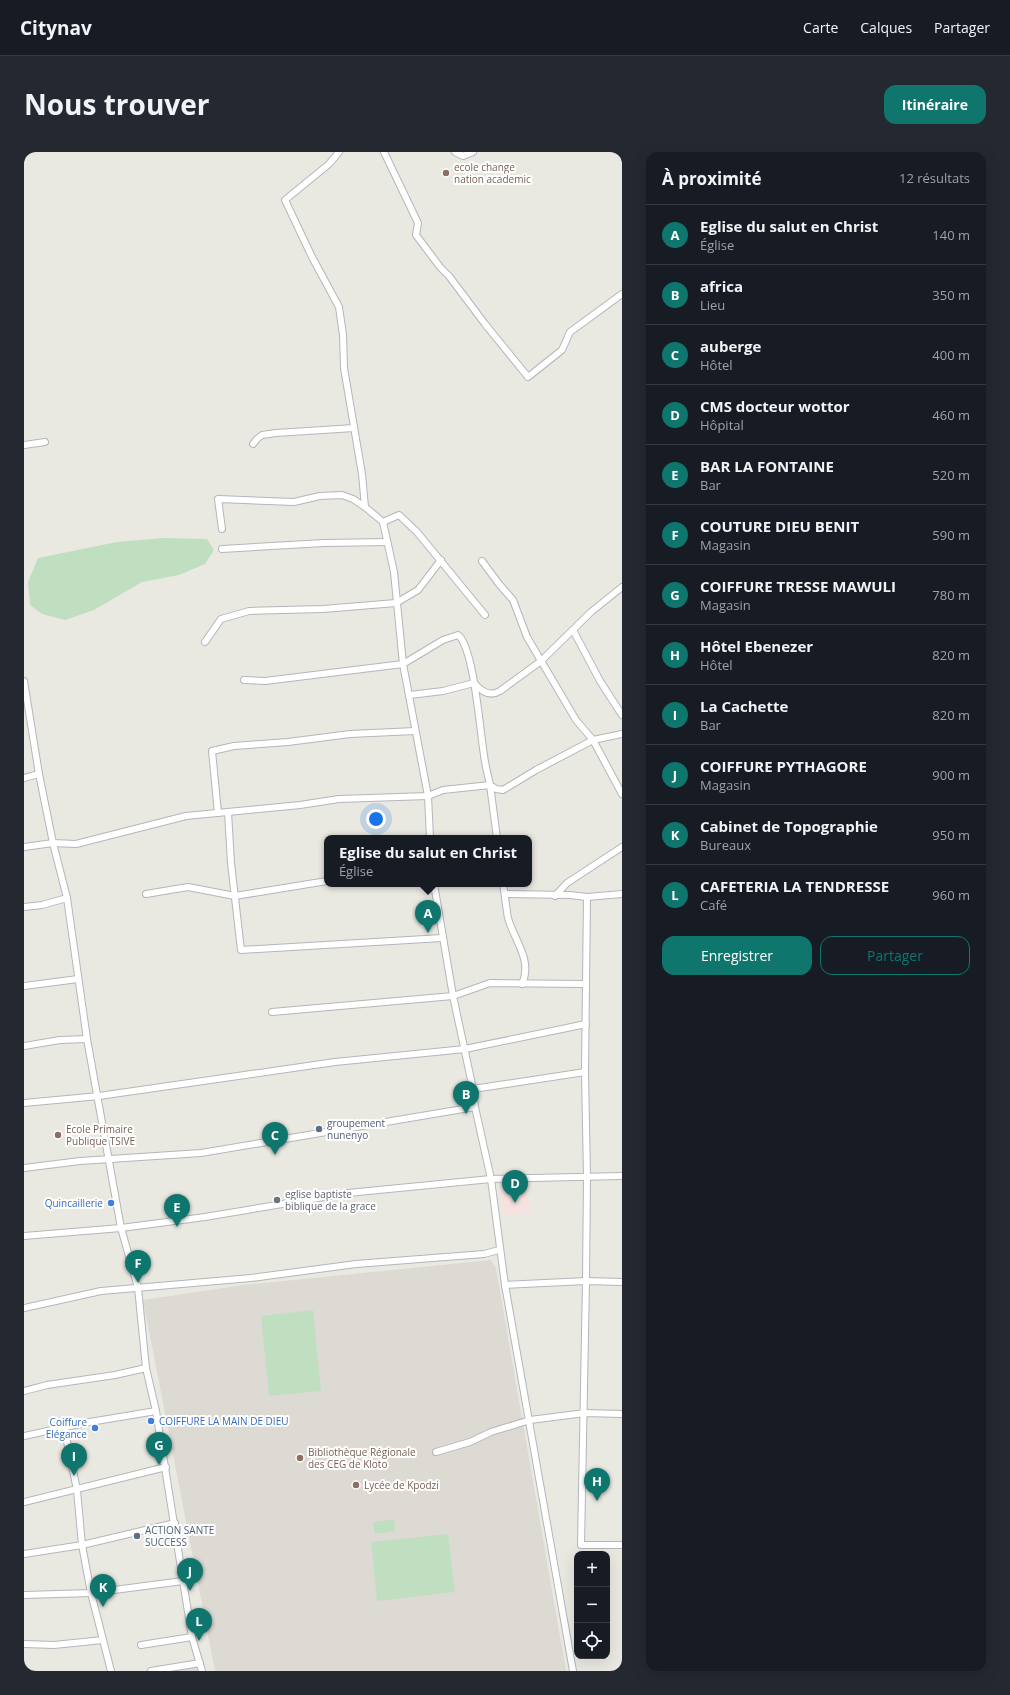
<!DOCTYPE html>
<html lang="fr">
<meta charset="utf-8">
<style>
body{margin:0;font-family:"Open Sans",sans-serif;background:#242831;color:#f1f3f6}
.controls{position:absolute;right:12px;bottom:12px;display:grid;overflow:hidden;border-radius:8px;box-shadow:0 4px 16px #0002}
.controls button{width:36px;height:36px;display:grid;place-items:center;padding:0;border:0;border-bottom:1px solid #363941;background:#171b24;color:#f1f3f6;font:20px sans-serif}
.you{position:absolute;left:352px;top:667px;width:14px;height:14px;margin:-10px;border:3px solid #fff;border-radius:50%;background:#1a73e8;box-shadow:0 0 0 6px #1a73e833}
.badge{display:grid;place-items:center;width:26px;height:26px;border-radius:50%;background:#0f766e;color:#fff;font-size:13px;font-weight:700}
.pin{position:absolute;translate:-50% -33px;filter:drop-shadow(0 1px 2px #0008)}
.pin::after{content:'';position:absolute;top:21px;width:14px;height:12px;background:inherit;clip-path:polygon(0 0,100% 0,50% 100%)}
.popup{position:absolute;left:300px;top:683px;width:208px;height:52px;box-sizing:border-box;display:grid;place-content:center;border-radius:8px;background:#171b24;filter:drop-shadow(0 1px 3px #0005);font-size:13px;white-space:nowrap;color:#9ea1a6}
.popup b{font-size:15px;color:#f1f3f6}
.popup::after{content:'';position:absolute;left:50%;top:100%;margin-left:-8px;border:8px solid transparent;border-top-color:#171b24}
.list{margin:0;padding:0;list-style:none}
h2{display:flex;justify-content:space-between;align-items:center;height:52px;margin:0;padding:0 16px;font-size:17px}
h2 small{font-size:13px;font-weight:400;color:#9ea1a6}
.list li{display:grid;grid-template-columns:26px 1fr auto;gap:12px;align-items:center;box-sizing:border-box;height:60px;padding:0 16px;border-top:1px solid #363941}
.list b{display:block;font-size:15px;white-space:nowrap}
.list p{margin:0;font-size:13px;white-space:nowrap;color:#9ea1a6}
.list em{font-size:13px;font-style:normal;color:#9ea1a6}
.actions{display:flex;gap:8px;padding:12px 16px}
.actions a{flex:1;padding:9px 0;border:1px solid #0f766e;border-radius:12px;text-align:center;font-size:14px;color:#0f766e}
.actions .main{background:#0f766e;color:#fff}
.icon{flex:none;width:22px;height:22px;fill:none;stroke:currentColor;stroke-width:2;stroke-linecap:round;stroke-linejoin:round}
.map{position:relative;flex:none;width:598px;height:1519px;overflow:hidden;border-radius:12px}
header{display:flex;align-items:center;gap:24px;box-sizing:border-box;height:56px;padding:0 20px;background:#171b24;border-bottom:1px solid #363941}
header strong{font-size:19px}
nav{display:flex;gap:22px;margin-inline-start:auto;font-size:14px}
.intro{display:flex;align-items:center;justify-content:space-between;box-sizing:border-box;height:96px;padding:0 24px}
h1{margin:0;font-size:28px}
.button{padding:10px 18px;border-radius:12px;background:#0f766e;color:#fff;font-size:14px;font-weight:700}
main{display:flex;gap:24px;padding:0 24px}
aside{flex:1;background:#171b24;border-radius:12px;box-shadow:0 4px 16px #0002}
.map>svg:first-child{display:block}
.education{fill:#dddad3}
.medical{fill:#f7e1de}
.green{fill:#c0dfc1}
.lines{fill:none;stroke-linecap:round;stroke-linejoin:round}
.minor-casing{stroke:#b4b6ba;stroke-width:8}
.minor{stroke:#fff;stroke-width:6}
.education-dot{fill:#8d6e63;stroke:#fff;stroke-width:1.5}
.service-dot{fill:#5c6f8a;stroke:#fff;stroke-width:1.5}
.worship-dot{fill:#6b7280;stroke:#fff;stroke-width:1.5}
.shop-dot{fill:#3f7fe0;stroke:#fff;stroke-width:1.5}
.labels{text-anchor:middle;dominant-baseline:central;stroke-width:4;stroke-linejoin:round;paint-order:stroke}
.education-label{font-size:10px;fill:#785e54;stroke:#fff;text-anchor:start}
.service-label{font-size:10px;fill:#4e5e75;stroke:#fff;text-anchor:start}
.worship-label{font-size:10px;fill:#5b616d;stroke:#fff;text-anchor:start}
.shop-label{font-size:10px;fill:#366cbe;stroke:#fff;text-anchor:end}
</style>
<header>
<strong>Citynav</strong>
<nav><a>Carte</a><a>Calques</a><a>Partager</a></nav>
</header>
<div class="intro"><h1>Nous trouver</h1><a class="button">Itinéraire</a></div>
<main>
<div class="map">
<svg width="598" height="1519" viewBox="0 0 598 1519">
<rect width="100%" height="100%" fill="#eae9e1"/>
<g class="education">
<polygon points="467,1108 472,1116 542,1519 191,1519 119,1148 219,1133"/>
<polygon points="174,1514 175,1519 144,1519"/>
</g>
<polygon class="medical" points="504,1039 506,1061 480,1063 476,1040"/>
<g class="green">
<polygon points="139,386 183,387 190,398 181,412 155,423 118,430 70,458 41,468 18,462 6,453 4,430 14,406 93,390"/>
<polygon points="289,1158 297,1239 245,1244 237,1164"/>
<polygon points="370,1367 371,1379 351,1382 349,1370"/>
<polygon points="424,1382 431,1440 353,1449 347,1390"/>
</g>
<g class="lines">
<g class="minor-casing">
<g id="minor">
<polyline points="315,0 305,12 261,48 288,105 315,155 319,183 320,216 338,322 341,355 359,370 370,420 379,512 404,644 406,686"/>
<polyline points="360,0 394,71 392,83 416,115 425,124 461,172 504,225 538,198 546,180 598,142"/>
<polyline points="431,0 439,4 449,0"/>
<polyline points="229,292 233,287 238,283 252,281 330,276"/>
<polyline points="0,293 21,290"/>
<polyline points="359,370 375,363 393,380 461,463"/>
<polyline points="198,377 194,347 270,350 296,344 318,343 329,347 341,355"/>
<polyline points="198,397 300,391 363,390"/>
<polyline points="458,409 475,432 489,448 503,485 552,568 569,588 598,642"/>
<polyline points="549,478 576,529 598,563"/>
<polyline points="181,490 197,467 225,459 299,457 372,451 394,438 417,408"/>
<path d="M220,528L241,529L379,512L419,488L434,483C450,495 456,580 460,603C461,613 464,623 466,633L472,637L479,638L512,618L569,588L598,582"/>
<polyline points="0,529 15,622 29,691 43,746 63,887 97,1076 114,1136 122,1216 132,1259 168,1485 178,1519"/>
<path d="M451,532C458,540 466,545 476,539L517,509L567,460L598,435"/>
<polyline points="386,543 419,539 450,531"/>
<polyline points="0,626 15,622"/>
<polyline points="204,660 207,711 217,798 418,786"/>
<polyline points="194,661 188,599 210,594 264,590 326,582 391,579"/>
<polyline points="0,695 29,691 52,692 162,664 276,653 315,647 404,644 419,638 466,633 473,686"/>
<polyline points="410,732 429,844 449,937 451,955 467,1027 481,1133 549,1519"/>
<path d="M479,732C481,743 482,755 484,766C490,788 509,808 498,832"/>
<polyline points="122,742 164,735 211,744 303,729"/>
<polyline points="481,742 546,743 563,745 598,742"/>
<polyline points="531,744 543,731 598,695"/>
<polyline points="563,745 561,920 563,1025 562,1129 557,1393 598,1393"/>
<polyline points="0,755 18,753 43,746"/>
<polyline points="0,834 54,827"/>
<polyline points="248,860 429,844 466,831 562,832"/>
<polyline points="0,894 36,888 63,887"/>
<polyline points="449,937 561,920"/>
<polyline points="0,951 75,944 311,910 441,897 562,872"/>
<polyline points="0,1016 56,1009 177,1001 451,955"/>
<polyline points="0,1084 97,1076 181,1065 324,1041 467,1027 598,1024"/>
<polyline points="481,1133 562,1129 598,1130"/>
<polyline points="0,1156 77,1139 227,1126 332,1112 460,1102 475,1098"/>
<polyline points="0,1239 23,1233 91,1223 122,1216"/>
<polyline points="40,1275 53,1338 58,1393 67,1441 87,1519"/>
<polyline points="0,1284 60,1271 132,1259"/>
<polyline points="412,1300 446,1290 467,1280 506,1268 561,1261 598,1262"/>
<polyline points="0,1350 142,1315"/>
<polyline points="0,1402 58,1393 151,1371"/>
<polyline points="0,1443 67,1441 159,1429"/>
<polyline points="0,1492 30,1493 79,1488"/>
<polyline points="117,1493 168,1485"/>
<polyline points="127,1519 176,1511"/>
</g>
</g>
<use href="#minor" class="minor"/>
</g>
<g class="education-dot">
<circle cx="422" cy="21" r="4"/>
<circle cx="34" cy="983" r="4"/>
<circle cx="276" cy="1306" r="4"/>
<circle cx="332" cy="1333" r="4"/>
</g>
<g class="service-dot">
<circle cx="295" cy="977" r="4"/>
<circle cx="113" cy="1384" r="4"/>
</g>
<circle class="worship-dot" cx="253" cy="1048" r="4"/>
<g class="shop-dot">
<circle cx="87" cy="1051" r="4"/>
<circle cx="127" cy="1269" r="4"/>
<circle cx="71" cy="1276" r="4"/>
</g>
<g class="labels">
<g class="education-label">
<text x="430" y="15">ecole change<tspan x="430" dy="12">nation academic</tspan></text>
<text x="42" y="977">Ecole Primaire<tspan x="42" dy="12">Publique TSIVE</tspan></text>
<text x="284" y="1300">Bibliothèque Régionale<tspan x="284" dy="12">des CEG de Kloto</tspan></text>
<text x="340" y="1333">Lycée de Kpodzi</text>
</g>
<g class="service-label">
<text x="303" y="971">groupement<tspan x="303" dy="12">nunenyo</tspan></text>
<text x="121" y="1378">ACTION SANTE<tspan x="121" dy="12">SUCCESS</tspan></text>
</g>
<g class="worship-label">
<text x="261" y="1042">eglise baptiste<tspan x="261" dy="12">biblique de la grace</tspan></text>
</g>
<g class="shop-label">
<text x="79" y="1051">Quincaillerie</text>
<text x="135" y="1269" text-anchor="start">COIFFURE LA MAIN DE DIEU</text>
<text x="63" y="1270">Coiffure<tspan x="63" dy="12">Elégance</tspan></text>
</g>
</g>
</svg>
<div class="controls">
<button>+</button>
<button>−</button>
<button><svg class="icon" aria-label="locate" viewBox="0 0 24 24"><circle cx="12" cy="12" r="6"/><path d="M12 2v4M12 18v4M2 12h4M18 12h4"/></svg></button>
</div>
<div class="you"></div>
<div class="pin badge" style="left:404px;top:781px">A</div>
<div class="popup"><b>Eglise du salut en Christ</b>Église</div>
<div class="pin badge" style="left:442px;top:962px">B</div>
<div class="pin badge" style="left:251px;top:1003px">C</div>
<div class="pin badge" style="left:491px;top:1051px">D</div>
<div class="pin badge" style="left:153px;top:1075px">E</div>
<div class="pin badge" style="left:114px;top:1131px">F</div>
<div class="pin badge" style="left:135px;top:1313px">G</div>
<div class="pin badge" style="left:573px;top:1349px">H</div>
<div class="pin badge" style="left:50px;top:1324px">I</div>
<div class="pin badge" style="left:166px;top:1439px">J</div>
<div class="pin badge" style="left:79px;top:1455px">K</div>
<div class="pin badge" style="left:175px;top:1489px">L</div>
</div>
<aside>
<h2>À proximité<small>12 résultats</small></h2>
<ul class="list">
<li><span class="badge">A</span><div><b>Eglise du salut en Christ</b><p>Église</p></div><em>140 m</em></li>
<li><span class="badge">B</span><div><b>africa</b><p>Lieu</p></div><em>350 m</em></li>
<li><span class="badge">C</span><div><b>auberge</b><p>Hôtel</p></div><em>400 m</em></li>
<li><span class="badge">D</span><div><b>CMS docteur wottor</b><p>Hôpital</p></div><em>460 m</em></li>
<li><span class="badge">E</span><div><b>BAR LA FONTAINE</b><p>Bar</p></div><em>520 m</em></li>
<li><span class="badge">F</span><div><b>COUTURE DIEU BENIT</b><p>Magasin</p></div><em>590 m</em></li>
<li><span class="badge">G</span><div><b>COIFFURE TRESSE MAWULI</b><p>Magasin</p></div><em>780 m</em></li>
<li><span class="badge">H</span><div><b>Hôtel Ebenezer</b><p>Hôtel</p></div><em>820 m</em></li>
<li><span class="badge">I</span><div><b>La Cachette</b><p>Bar</p></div><em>820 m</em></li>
<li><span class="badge">J</span><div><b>COIFFURE PYTHAGORE</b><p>Magasin</p></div><em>900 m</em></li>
<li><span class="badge">K</span><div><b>Cabinet de Topographie</b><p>Bureaux</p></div><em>950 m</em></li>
<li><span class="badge">L</span><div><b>CAFETERIA LA TENDRESSE</b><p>Café</p></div><em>960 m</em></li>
</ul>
<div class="actions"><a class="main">Enregistrer</a><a>Partager</a></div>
</aside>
</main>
